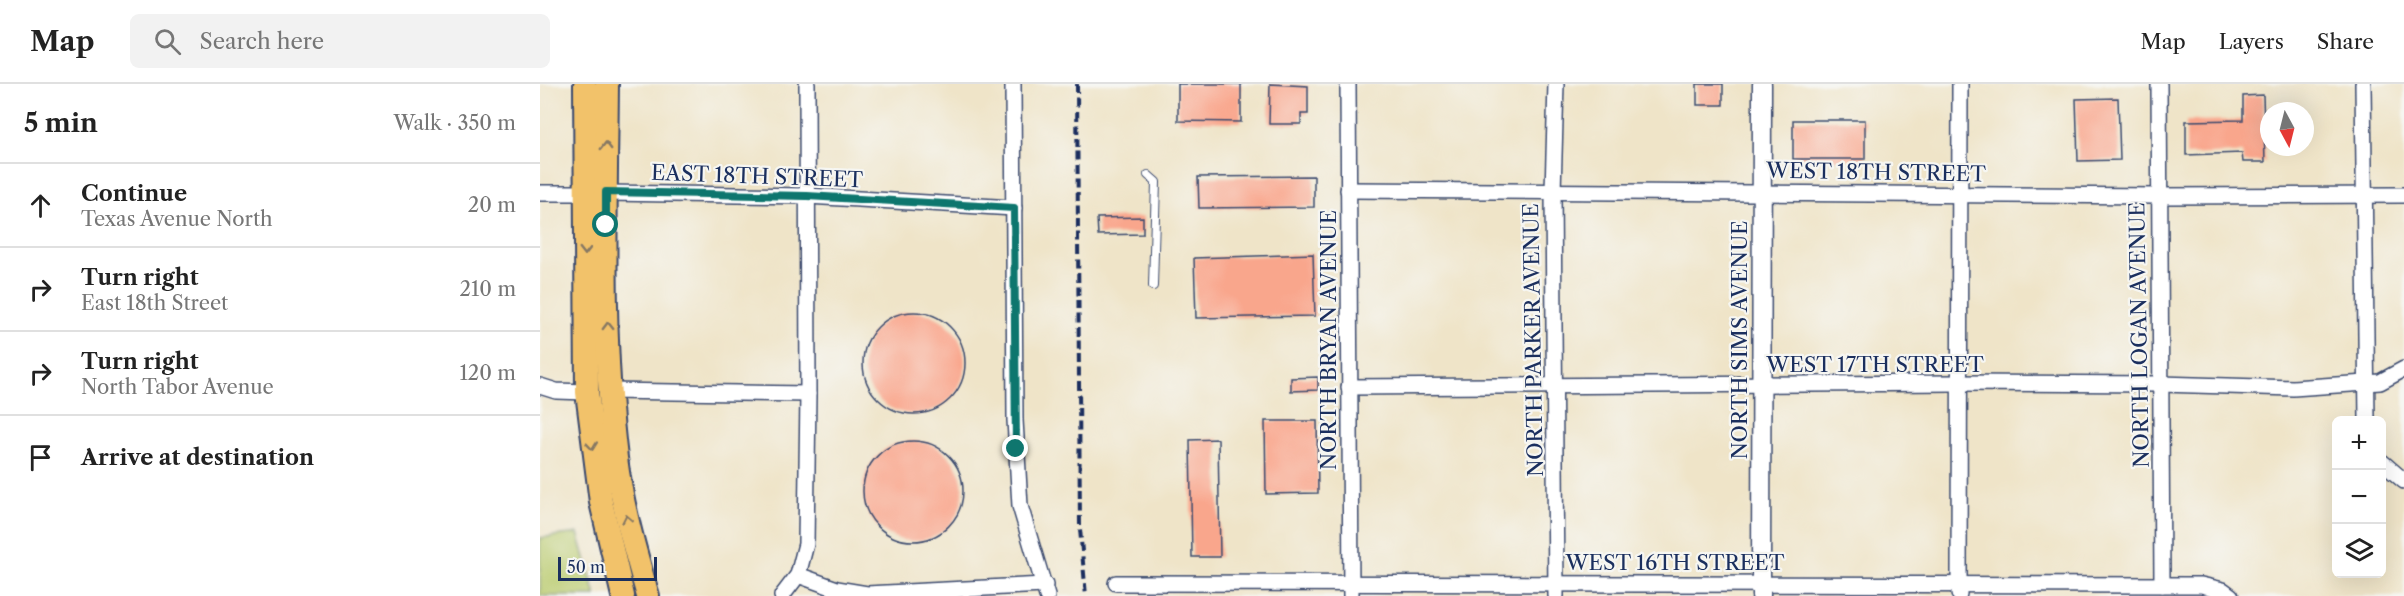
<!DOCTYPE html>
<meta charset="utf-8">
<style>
body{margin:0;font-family:"Libre Caslon Text",serif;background:#f2f2f2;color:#222}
.controls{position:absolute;right:18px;bottom:18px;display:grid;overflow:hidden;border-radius:9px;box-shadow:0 6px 24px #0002}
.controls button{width:54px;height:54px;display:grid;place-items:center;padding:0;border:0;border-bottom:2px solid #e0e0e0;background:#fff;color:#222;font:30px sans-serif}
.compass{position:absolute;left:1720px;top:18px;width:54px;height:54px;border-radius:50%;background:#fff;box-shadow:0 6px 24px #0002;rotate:173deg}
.scale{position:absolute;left:18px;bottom:15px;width:99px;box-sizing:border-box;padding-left:6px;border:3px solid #1b2f5e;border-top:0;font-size:16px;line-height:21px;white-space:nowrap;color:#1b2f5e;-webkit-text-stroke:4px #f6f6f2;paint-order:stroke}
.stop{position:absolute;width:18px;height:18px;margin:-14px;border:4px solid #0f766e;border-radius:50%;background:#fff}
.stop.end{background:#0f766e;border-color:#fff;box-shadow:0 2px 6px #0008}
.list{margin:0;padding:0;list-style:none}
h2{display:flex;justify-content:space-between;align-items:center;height:78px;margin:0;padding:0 24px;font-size:26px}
h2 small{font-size:20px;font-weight:400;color:#767676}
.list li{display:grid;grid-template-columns:39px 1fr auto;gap:18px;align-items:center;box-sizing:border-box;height:84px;padding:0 24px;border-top:2px solid #e0e0e0}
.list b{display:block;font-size:22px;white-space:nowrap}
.list p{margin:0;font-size:20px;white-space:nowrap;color:#767676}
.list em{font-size:20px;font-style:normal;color:#767676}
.icon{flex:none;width:33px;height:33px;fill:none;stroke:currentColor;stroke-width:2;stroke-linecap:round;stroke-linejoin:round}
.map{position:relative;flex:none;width:1864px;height:512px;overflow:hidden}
header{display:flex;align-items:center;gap:36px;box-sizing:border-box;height:84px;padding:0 30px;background:#fff;border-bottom:2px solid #e0e0e0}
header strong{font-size:28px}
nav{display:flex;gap:33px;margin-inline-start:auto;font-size:21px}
.search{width:420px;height:54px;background:#f2f2f2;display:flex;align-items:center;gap:15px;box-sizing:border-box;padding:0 21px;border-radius:9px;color:#767676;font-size:22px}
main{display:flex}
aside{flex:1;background:#fff}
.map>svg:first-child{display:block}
.green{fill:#bacb6e;stroke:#6a7d66;stroke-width:1.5}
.building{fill:#f9a68c}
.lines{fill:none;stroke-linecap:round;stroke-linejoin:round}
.service-casing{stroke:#3b4a6e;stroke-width:10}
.minor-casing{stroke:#3b4a6e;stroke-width:18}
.tertiary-casing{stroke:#3b4a6e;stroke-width:21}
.primary-casing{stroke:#3b4a6e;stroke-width:26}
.service{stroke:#fff;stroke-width:8}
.minor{stroke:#fff;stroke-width:15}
.tertiary{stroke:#fff;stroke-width:18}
.primary{stroke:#f2c26a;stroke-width:22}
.rail{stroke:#1b2f5e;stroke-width:4;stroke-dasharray:9 4.5;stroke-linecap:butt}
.oneway{stroke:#867864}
.route{stroke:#0f766e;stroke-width:8}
.labels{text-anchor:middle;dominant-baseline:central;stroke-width:4.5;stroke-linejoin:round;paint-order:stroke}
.street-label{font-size:21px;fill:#1b2f5e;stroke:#f6f6f2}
</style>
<header>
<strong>Map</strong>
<div class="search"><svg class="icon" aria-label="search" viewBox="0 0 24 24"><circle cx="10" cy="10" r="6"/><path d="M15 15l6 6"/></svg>Search here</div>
<nav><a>Map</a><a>Layers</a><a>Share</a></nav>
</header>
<main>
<aside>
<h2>5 min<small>Walk · 350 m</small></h2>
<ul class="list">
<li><svg class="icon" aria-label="ahead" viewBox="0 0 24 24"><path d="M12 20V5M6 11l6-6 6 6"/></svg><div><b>Continue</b><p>Texas Avenue North</p></div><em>20 m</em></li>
<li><svg class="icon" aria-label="right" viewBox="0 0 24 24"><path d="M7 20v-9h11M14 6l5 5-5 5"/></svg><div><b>Turn right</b><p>East 18th Street</p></div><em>210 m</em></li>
<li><svg class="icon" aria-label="right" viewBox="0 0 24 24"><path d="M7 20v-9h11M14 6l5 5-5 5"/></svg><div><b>Turn right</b><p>North Tabor Avenue</p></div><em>120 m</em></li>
<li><svg class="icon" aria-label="arrive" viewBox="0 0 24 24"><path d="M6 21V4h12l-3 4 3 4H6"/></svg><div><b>Arrive at destination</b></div></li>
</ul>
</aside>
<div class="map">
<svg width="1864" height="512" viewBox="0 0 1864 512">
<rect width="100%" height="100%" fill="#f6f6f2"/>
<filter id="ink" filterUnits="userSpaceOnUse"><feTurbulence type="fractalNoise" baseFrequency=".0167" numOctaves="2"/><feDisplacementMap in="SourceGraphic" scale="12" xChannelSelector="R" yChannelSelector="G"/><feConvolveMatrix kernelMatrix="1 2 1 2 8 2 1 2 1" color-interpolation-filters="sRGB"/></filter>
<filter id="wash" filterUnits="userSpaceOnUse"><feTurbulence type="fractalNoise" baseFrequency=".008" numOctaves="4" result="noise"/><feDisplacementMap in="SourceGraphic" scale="24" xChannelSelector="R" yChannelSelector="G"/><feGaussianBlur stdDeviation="1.35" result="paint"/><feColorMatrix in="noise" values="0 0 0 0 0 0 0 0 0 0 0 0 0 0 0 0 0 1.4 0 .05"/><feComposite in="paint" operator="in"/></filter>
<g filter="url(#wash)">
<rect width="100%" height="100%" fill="#efe4c8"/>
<polygon class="green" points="38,449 56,512 0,512 0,454"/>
<g id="blocks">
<g class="building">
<polygon points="638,0 701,0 701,38 638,37"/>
<polygon points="730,0 768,2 768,30 761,30 761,40 729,40"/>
<rect x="1157" y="0" width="26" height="21"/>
<polygon points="1723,11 1725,78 1703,78 1702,69 1646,71 1646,37 1703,36 1703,12"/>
<polygon points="1578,14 1580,76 1538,77 1536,15"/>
<rect x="1253" y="36" width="72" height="39"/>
<polygon points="774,92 774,123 659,124 658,93"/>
<polygon points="603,133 603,150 558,151 557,134"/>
<polygon points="773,170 775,232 656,234 654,174"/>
<circle cx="374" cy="279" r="51"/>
<polygon points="778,293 778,306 751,307 751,294"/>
<polygon points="725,337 777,337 778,409 726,410"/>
<polygon points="678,355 680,473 652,473 650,356"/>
<circle cx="373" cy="407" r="50"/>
</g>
</g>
</g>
<g filter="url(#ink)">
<use href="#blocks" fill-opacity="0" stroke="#3b4a6e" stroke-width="1.5"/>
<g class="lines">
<g class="service-casing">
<polyline id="service" points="608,91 616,98 613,202"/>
</g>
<g class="minor-casing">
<g id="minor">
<polyline points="473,0 475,336 480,422 507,512"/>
<polyline points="808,0 811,512"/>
<polyline points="1016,0 1013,107 1016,512"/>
<polyline points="1619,0 1622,501"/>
<polyline points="1823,0 1827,336"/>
<polyline points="808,106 1618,112 1864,111"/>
<polyline points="0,109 45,109"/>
<polyline points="66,109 267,112 474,124"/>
<polyline points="0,302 16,307 47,308"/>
<polyline points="809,303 1418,299 1621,300 1753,304 1840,298 1864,285"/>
<polyline points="69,307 268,310"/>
<polyline points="1842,378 1864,397"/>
<polyline points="258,491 297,505 327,510 505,501"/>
<polyline points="576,499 1661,501 1683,506 1691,512"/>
<polyline points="1419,510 1420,0"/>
<polyline points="242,512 258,491 266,460 268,310 267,0"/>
</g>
</g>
<g class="tertiary-casing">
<polyline id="tertiary" points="1221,512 1222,0"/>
</g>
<g class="primary-casing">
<g id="primary">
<polyline points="45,0 47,308 61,418 83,512"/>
<path d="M67,0C66,123 61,253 76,374C82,421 95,467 108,512"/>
</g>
</g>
<use href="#service" class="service"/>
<use href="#minor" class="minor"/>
<use href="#tertiary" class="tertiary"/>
<use href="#primary" class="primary"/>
<polyline class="rail" points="537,0 540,445 546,512"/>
</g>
<defs><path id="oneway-chevron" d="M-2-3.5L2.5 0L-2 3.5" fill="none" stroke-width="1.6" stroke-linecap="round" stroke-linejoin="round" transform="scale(1.5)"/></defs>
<g class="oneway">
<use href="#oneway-chevron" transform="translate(66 62) rotate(-90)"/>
<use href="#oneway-chevron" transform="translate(45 167) rotate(90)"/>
<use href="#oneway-chevron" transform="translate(68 242) rotate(-91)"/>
<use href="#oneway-chevron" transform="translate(52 362) rotate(84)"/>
<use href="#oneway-chevron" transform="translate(87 435) rotate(-101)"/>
</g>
</g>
<g class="lines" filter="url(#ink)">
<polyline class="route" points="66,141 66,108 267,112 474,124 476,365"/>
</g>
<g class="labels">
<g class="street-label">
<text transform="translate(1336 88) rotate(1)">WEST 18TH STREET</text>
<text transform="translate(217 92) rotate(2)">EAST 18TH STREET</text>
<text transform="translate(1599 251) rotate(-91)">NORTH LOGAN AVENUE</text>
<text transform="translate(788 256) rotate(-90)">NORTH BRYAN AVENUE</text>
<text transform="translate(993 256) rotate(-91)">NORTH PARKER AVENUE</text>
<text transform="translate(1199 256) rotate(-90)">NORTH SIMS AVENUE</text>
<text x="1335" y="280">WEST 17TH STREET</text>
<text x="1135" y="478">WEST 16TH STREET</text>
</g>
</g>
</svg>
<div class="controls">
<button>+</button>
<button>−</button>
<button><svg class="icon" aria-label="layers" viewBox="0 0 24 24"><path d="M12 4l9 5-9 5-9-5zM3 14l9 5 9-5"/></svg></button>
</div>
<svg class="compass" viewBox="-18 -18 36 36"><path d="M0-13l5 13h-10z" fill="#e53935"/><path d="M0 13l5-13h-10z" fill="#767676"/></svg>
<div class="scale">50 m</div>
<div class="stop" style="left:66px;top:141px"></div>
<div class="stop end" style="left:476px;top:365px"></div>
</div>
</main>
